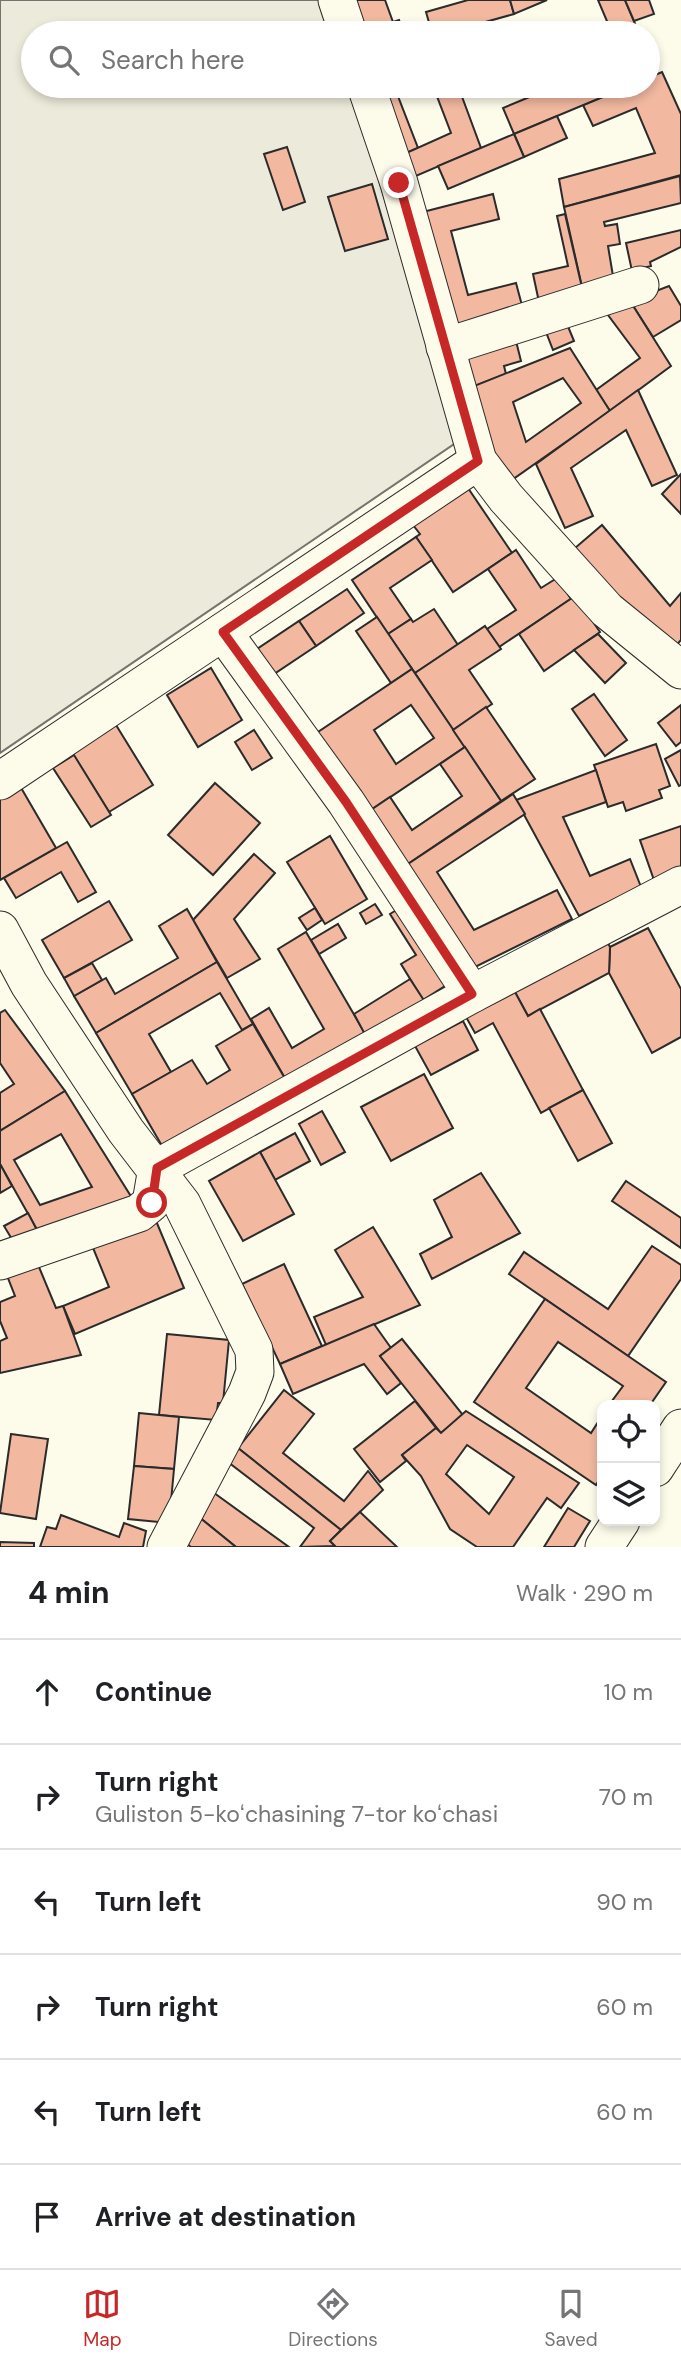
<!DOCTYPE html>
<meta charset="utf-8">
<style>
body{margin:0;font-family:"DM Sans",sans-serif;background:#f2f2f2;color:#202124}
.controls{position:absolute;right:21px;bottom:21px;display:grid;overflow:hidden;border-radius:14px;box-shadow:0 4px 10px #0003}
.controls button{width:63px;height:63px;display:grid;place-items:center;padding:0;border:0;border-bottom:2px solid #e0e0e0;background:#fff;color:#202124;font:35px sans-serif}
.stop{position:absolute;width:21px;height:21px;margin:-16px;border:5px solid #c62828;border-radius:50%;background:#fff}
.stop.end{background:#c62828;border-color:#fff;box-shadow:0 2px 7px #0008}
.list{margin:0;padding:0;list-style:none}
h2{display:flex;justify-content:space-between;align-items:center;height:91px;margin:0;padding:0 28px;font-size:30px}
h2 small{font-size:23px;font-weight:400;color:#757577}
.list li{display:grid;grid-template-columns:46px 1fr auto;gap:21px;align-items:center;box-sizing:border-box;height:105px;padding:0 28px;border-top:2px solid #e0e0e0}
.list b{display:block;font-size:26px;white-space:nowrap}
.list p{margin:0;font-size:23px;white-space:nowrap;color:#757577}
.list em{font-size:23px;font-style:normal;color:#757577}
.icon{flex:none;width:38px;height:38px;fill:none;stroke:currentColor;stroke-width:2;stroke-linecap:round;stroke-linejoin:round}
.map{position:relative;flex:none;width:681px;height:1547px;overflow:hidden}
.search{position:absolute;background:#fff;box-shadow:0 4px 10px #0003;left:21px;right:21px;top:21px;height:77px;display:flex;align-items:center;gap:18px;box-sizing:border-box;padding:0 24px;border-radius:38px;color:#757577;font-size:26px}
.sheet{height:721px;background:#fff}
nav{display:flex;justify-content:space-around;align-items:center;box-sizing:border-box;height:98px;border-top:2px solid #e0e0e0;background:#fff;font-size:19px;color:#757577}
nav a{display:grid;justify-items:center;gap:4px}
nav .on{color:#c62828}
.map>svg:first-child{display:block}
.green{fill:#ecebdb;stroke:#74746e;stroke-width:2}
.building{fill:#f2b8a0;stroke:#2b2b2b;stroke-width:2;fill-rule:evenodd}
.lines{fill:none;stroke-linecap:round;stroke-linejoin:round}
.minor-casing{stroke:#2b2b2b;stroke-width:39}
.minor{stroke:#fdfbea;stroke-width:37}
.route{stroke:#c62828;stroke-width:9}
</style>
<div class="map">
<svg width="681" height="1547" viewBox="0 0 681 1547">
<rect width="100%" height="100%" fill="#fdfbea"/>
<polygon class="green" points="0,0 325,0 335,33 33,33 33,86 351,86 457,442 0,753"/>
<g class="building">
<polygon points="351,0 385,0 393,22 399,20 404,33 363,33"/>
<polygon points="468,0 510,0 514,14 446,33 432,33 426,12"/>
<polygon points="510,0 547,0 514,14"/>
<polygon points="598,0 625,0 639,33 612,33"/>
<polygon points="625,0 649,0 654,14 634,21"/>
<polygon points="662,72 681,114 681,175 564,207 559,179 655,153 636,108 593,126 583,105 629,86 648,86 648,78"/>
<polygon points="371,86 394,86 418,148 397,157"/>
<polygon points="433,86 458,86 481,148 402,182 395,158 451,133"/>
<polygon points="556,86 629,86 514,134 503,108"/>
<polygon points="557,116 567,138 524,157 514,134"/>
<polygon points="514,134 524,157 448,189 438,166"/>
<polygon points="287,147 305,202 283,210 264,154"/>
<polygon points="680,176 681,203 604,222 605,226 617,224 620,244 608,246 614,282 582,287 564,207"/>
<polygon points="372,184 388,239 345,251 328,197"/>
<polygon points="493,194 499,219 451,231 468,295 516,283 524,313 446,333 415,214"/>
<polygon points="565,214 583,292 539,302 533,274 568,266 557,216"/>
<polygon points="681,230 681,247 650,262 651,266 632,271 626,243"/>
<polygon points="669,286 681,306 681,320 653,337 630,301"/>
<polygon points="630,301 671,366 610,411 596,390 640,358 608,315"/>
<polygon points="567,324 574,341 553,350 546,332"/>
<polygon points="515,337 521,361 504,366 506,374 465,390 455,353"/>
<path d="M570,348L610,411L502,487L469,388ZM563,378L581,403L526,442L513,402Z"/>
<polygon points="638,390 677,475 652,486 626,430 571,468 593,516 565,528 536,464"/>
<polygon points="681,474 681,514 662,494"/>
<polygon points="468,488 512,553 453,592 416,537 420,534 413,525"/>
<polygon points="602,525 670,606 681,593 681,640 666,657 575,548"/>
<polygon points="416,537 432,560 390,588 411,619 388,634 352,580"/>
<polygon points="516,550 541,588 557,578 571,599 499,647 487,629 516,610 488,569"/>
<polygon points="347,589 364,613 316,646 299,621"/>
<polygon points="575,596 600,632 544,671 519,634"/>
<polygon points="434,609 458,645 415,673 388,634 411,619 413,622"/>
<polygon points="377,617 412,669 391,683 356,631"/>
<polygon points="299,621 316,646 271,676 254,651"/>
<polygon points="485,626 501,649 469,670 492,704 453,730 415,673"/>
<polygon points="598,634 626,663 605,683 574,650"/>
<polygon points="211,668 242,720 198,747 167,695"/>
<path d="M412,669L465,747L365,814L312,736ZM411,705L434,738L396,764L374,730Z"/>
<polygon points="594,694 627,740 605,756 572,709"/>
<polygon points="681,705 681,742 676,746 658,723"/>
<polygon points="486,707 535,779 501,801 453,730"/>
<polygon points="116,725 153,785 109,812 72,753"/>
<polygon points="254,730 272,758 252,770 235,742"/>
<polygon points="656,744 670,786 659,790 662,798 626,811 623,802 608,807 594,765"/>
<polygon points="465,747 501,801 396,872 359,818 390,797 412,830 462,796 440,764"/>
<polygon points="681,750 681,785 679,786 665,759"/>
<polygon points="74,755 111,815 91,827 53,768"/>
<polygon points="596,770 606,802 563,817 590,876 630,859 641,887 579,916 516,800"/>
<polygon points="215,783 260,823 213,875 168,835"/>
<polygon points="20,786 56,848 0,880 0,798"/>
<polygon points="513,794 525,814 437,872 474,930 557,890 572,919 463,973 396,872"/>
<polygon points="681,826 681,874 655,883 640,840"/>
<polygon points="330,836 367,899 325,924 287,862"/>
<polygon points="67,842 96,892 78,902 61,872 16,898 4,878"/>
<polygon points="254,854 275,873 234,919 260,959 227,978 193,920"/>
<polygon points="109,901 132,940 64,978 42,940"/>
<polygon points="411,901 459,977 423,1000 401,964 416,955 390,914"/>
<polygon points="375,904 382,915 366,924 360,913"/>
<polygon points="315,908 322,920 307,930 299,918"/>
<polygon points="187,909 217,962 96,1033 74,996 106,978 115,994 178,958 159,926"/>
<polygon points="338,924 346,938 319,954 311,940"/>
<polygon points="648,928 681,989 681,1037 652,1053 609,973 610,947"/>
<polygon points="306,932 370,1042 290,1087 251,1019 269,1008 292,1048 324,1029 278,949"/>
<polygon points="605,937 610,947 609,973 528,1016 512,987"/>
<polygon points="217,962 253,1024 242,1030 220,993 149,1034 171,1072 132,1094 96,1033"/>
<polygon points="92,963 102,980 74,996 64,978"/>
<polygon points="410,979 425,1002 367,1038 354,1014"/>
<polygon points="515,992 528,1016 540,1009 583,1090 541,1113 493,1023 475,1033 466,1017"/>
<polygon points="5,1010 65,1091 0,1131 0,1093 14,1084 0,1063 0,1013"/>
<polygon points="463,1021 478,1050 431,1075 415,1046"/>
<polygon points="253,1024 290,1087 169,1158 132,1094 192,1060 207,1084 230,1070 216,1046"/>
<polygon points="424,1074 453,1128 391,1161 361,1107"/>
<polygon points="583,1090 612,1143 578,1161 549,1108"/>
<path d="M65,1091L137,1206L40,1235L0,1164V1131ZM61,1134L92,1187L40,1205L14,1160Z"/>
<polygon points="322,1111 345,1152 321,1165 299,1124"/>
<polygon points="295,1133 310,1161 275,1180 260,1152"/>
<polygon points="260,1152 294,1214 243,1241 209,1181"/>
<polygon points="0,1164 12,1186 0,1193"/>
<polygon points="481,1173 520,1233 432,1279 420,1254 452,1237 434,1200"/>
<polygon points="626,1181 681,1218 681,1248 612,1201"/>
<polygon points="28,1213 39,1234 16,1246 4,1226"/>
<polygon points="154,1216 184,1288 75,1334 63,1306 109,1287 91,1243"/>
<polygon points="373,1227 420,1305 326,1345 314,1317 363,1297 335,1250"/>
<polygon points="652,1246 681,1265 681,1279 628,1356 509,1274 524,1252 608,1309"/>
<polygon points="34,1255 56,1308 63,1306 81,1355 0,1373 0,1341 7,1338 0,1321 0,1302 15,1296 4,1268"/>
<polygon points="284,1264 322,1346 280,1364 242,1284"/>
<polygon points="545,1299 666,1382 650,1405 609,1405 623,1386 558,1342 526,1388 591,1433 602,1416 602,1475 596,1485 474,1402"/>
<polygon points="374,1324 391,1348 380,1356 401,1383 387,1394 364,1364 293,1394 280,1364"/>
<polygon points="167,1334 229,1340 223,1403 218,1403 216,1420 159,1415"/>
<polygon points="402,1339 463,1415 441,1433 380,1356"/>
<polygon points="284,1390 314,1414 283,1453 344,1501 368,1471 383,1490 341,1530 238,1448"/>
<polygon points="415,1401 436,1428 402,1455 406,1461 380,1482 354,1449"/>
<path d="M466,1411L579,1483L561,1508L547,1498L513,1547H477L450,1529L421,1476L402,1455L436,1428L441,1433ZM467,1445L514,1477L489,1514L446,1474Z"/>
<polygon points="139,1413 179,1417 174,1469 134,1466"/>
<polygon points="11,1434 48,1439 36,1519 0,1513"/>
<polygon points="238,1448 341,1530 330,1541 335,1546 300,1547 314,1528 228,1462"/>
<polygon points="134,1466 174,1469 169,1523 128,1519"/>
<polygon points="210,1490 289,1547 236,1547 194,1513"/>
<polygon points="568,1508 590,1521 574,1547 544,1547"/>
<polygon points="360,1512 397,1547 336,1547 330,1541"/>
<polygon points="61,1515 119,1537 124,1523 146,1531 143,1547 40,1547 47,1527 56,1529"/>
<polygon points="199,1517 236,1547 191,1547 186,1543"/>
<polygon points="0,1542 34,1543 34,1547 0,1547"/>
</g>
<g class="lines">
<g class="minor-casing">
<g id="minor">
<polyline points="337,0 348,33"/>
<polyline points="366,86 399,183 478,461 506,498 607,610 681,670"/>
<polyline points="445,347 640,285"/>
<polyline points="223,632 346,802 472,994"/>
<polyline points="0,781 478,461"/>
<polyline points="0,930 29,984 126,1131 182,1204 254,1350 255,1372 247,1393 166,1547"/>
<polyline points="157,1168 472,994 681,885"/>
<polyline points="0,1261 139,1213 151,1203 157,1168"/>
<polyline points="655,1468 681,1428"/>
<polyline points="604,1547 621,1521"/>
</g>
</g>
<use href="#minor" class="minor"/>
</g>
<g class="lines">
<polyline class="route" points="152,1203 157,1168 472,994 346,802 223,632 478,461 399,183"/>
</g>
</svg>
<div class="controls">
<button><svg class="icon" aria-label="locate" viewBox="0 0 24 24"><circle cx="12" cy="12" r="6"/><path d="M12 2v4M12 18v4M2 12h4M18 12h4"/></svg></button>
<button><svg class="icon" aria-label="layers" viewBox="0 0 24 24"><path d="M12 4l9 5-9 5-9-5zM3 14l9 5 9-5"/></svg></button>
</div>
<div class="stop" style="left:152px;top:1203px"></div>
<div class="stop end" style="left:399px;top:183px"></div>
<div class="search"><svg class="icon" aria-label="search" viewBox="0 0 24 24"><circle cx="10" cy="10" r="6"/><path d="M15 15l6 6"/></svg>Search here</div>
</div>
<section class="sheet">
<h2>4 min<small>Walk · 290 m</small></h2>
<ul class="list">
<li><svg class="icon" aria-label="ahead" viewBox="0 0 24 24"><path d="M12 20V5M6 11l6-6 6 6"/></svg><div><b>Continue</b></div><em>10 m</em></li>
<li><svg class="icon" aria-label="right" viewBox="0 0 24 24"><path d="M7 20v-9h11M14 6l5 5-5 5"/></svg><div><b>Turn right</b><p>Guliston 5-koʻchasining 7-tor koʻchasi</p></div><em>70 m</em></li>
<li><svg class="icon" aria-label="left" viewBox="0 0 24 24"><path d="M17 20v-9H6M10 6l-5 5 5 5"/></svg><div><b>Turn left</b></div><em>90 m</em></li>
<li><svg class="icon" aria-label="right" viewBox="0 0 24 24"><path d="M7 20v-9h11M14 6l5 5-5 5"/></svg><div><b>Turn right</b></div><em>60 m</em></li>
<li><svg class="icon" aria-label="left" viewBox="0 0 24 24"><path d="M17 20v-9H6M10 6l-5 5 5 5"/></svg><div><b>Turn left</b></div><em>60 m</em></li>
<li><svg class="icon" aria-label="arrive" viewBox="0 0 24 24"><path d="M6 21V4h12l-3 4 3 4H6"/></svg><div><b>Arrive at destination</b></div></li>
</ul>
</section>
<nav>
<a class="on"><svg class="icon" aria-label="map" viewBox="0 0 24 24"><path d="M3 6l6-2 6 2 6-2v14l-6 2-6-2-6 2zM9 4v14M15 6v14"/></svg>Map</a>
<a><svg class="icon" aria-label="directions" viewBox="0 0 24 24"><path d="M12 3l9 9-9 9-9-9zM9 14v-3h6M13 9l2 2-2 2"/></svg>Directions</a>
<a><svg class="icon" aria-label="saved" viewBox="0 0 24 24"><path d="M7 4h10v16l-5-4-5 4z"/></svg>Saved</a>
</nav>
